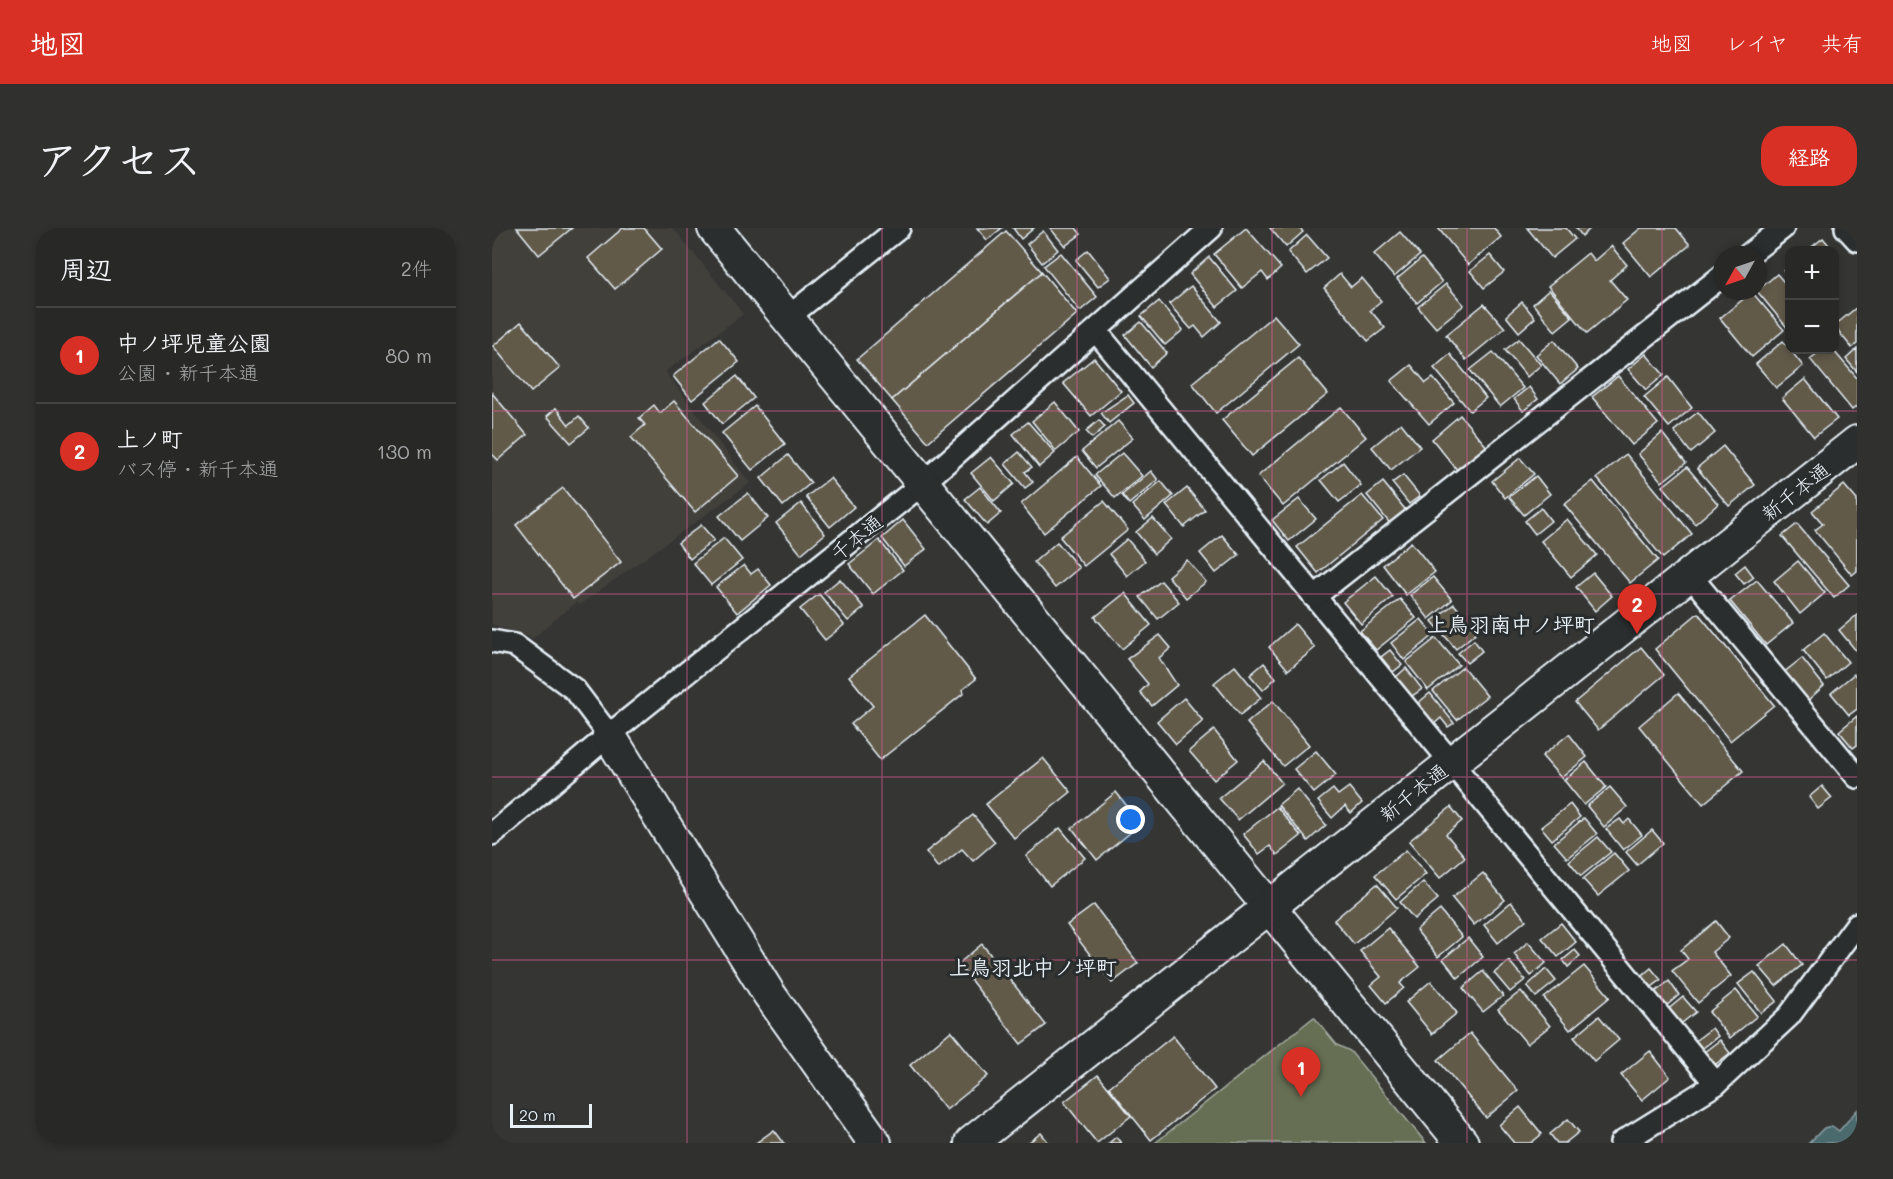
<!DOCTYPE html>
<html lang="ja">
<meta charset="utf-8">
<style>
body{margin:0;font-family:Mali,"Klee One",sans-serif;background:#30302f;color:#f1f3f6}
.controls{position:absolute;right:18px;top:18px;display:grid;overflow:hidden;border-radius:12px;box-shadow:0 3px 9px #0003}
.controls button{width:54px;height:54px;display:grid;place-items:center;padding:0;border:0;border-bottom:2px solid #444;background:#282827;color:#f1f3f6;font:30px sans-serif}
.compass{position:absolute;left:1221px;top:18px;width:54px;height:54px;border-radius:50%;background:#282827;box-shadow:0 3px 9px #0003;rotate:230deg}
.scale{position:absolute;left:18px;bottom:15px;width:82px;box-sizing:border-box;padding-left:6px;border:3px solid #e8f1f8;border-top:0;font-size:16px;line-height:21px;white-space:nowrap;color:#e8f1f8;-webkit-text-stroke:4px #2a2d2e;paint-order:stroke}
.you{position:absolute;left:639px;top:592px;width:21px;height:21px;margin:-15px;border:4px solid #fff;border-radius:50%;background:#1a73e8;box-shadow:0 0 0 9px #1a73e833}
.badge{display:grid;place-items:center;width:39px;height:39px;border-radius:50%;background:#d93025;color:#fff;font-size:20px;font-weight:700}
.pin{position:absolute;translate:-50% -50px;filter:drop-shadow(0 2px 3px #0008)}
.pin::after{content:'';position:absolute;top:32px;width:21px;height:18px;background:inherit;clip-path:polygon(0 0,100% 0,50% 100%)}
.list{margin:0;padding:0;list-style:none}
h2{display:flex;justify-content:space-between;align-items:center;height:78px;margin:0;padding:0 24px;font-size:26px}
h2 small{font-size:20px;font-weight:400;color:#a5a6a7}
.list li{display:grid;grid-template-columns:39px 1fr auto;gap:18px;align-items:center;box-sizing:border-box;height:96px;padding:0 24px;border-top:2px solid #444}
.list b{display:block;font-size:22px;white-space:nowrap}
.list p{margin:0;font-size:20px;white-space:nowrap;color:#a5a6a7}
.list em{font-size:20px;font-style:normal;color:#a5a6a7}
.map{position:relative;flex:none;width:1365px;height:915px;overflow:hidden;border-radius:24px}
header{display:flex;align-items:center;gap:36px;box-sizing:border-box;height:84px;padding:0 30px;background:#d93025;color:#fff}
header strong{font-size:28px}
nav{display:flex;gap:33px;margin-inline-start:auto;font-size:21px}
.intro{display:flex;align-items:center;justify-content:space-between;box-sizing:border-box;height:144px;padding:0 36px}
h1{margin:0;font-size:42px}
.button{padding:15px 27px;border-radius:24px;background:#d93025;color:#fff;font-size:21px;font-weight:700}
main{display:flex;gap:36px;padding:0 36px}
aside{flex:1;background:#282827;border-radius:24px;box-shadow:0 3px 9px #0003}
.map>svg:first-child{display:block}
.built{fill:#42413b}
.green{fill:#666e53;stroke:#a7b0a6;stroke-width:1.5}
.water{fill:#4c6a6e;stroke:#8aa0a5;stroke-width:1.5}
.building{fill:#625a4a;stroke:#e8f1f8;stroke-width:1.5}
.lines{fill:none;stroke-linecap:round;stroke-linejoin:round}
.street-casing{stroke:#e8f1f8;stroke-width:26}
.secondary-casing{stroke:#e8f1f8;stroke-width:36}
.street{stroke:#2a2d2e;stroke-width:21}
.secondary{stroke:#2a2d2e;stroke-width:32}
.grid{fill:none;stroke:#cd598a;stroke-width:1.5;stroke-opacity:0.55}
.labels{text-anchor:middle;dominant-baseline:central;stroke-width:6;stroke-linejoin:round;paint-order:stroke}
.street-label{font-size:20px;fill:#e8f1f8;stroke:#2a2d2e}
.neighbourhood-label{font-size:21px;font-weight:bold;fill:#e8f1f8;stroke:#2a2d2e}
</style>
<header>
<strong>地図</strong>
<nav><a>地図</a><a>レイヤ</a><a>共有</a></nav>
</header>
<div class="intro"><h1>アクセス</h1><a class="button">経路</a></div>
<main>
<aside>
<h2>周辺<small>2件</small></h2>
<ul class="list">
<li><span class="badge">1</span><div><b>中ノ坪児童公園</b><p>公園 · 新千本通</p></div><em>80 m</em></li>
<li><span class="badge">2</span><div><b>上ノ町</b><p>バス停 · 新千本通</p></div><em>130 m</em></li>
</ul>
</aside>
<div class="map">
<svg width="1365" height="915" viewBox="0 0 1365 915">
<rect width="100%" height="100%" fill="#353634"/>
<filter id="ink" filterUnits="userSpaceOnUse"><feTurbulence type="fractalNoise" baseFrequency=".0167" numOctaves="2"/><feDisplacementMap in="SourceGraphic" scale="12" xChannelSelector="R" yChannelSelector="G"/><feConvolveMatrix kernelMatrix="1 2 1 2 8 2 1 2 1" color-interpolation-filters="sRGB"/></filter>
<g filter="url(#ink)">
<polygon class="built" points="0,0 181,0 251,86 173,144 258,255 87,377 84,374 41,410 0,396"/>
<polygon class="green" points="822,789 845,817 858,823 934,915 663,915"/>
<polygon class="water" points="1365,882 1365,915 1317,915 1332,900 1340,898 1347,903"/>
<g class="building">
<polygon points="25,0 80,0 47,27"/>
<polygon points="131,0 152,0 170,21 123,61 96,30"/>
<polygon points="485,0 510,0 495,12"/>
<polygon points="521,0 542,0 529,11"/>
<polygon points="558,0 584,0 589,6 573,18"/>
<polygon points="754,0 789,40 776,52 770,44 750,60 722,26"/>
<polygon points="778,0 808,0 811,4 794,19"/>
<polygon points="946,0 1002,0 1009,9 976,37"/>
<polygon points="1035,0 1074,0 1083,11 1060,30"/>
<polygon points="1084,0 1099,0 1090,8"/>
<polygon points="1149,0 1184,0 1198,17 1159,49 1131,15"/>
<polygon points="514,3 550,44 400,172 365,131"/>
<polygon points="551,3 566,22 550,35 535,16"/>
<polygon points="908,4 928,27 902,49 882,26"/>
<polygon points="815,7 835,30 815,46 796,24"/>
<polygon points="1331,10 1341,22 1316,22"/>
<polygon points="1119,18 1135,37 1118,52 1135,72 1095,105 1056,58 1096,25 1102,33"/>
<polygon points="596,22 618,50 606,59 584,32"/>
<polygon points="569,25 605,69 588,83 552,38"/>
<polygon points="998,27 1012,44 992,60 978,43"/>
<polygon points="717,29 745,63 725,79 698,46"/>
<polygon points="930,30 950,54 925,75 905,51"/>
<polygon points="1298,38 1298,50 1292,43"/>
<polygon points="550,44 585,86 436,214 400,172"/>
<polygon points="848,46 859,59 870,50 889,73 878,82 893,100 876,113 832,60"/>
<polygon points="1285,46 1298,61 1297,102 1265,63"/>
<polygon points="954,56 972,77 944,100 926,79"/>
<polygon points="699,58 729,94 712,109 703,98 699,101 677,76"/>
<polygon points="1057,62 1080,89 1063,103 1041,76"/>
<polygon points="1260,64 1292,102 1260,129 1228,90"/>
<polygon points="667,73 691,102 673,117 649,88"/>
<polygon points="1030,74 1043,90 1027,104 1014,88"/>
<polygon points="992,76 1013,100 974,132 954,107"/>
<polygon points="1365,79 1365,116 1360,120 1342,98"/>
<polygon points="782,87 807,116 724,185 700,155"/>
<polygon points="29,94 68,140 39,164 1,118"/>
<polygon points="649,94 675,125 659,139 633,107"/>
<polygon points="227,110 247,134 200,172 181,148"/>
<polygon points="1027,111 1049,137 1035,149 1013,122"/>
<polygon points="1062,112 1086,141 1068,156 1044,127"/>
<polygon points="1291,113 1311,138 1284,160 1264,136"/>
<polygon points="1365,121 1365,144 1354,131"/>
<polygon points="1330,122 1341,122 1365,150 1365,178 1360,182 1318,131"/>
<polygon points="1001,124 1031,160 1008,179 978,142"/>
<polygon points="958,126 994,170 978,183 942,140"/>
<polygon points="1154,126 1172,147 1154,162 1136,141"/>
<polygon points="602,130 629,163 599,188 571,155"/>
<polygon points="806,130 836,166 760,228 730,192"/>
<polygon points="919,137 934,155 941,150 962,175 937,196 899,153"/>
<polygon points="245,148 262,170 230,196 213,174"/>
<polygon points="1126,148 1166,196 1140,217 1100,169"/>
<polygon points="1176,149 1200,180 1177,199 1152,169"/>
<polygon points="1313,151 1345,191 1322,209 1290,170"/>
<polygon points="1037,159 1046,171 1031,183 1022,171"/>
<polygon points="0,165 35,207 6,232 0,226"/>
<polygon points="636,167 642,175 617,195 609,185"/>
<polygon points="182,173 246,248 203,284 139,209 153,197 147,190 162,177 168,185"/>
<polygon points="563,174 587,204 564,223 540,193"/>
<polygon points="263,178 293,216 260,242 230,205"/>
<polygon points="849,179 874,209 791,278 766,248"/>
<polygon points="64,180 77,197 87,188 97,200 79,215 55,188"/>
<polygon points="1206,184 1223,205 1199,225 1182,203"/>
<polygon points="968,187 995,219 966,243 940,211"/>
<polygon points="607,192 613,199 600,210 594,203"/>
<polygon points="626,193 641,210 604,240 590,223"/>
<polygon points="536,194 563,225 547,239 521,206"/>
<polygon points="909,195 928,219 899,242 880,219"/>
<polygon points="1170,205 1194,235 1170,254 1146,226"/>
<polygon points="1231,218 1263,257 1237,278 1205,240"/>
<polygon points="527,224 540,239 533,244 541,254 533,260 513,236"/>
<polygon points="630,225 650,248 623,270 603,247"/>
<polygon points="1134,226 1200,306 1171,330 1105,250"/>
<polygon points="296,227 319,255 291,278 269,250"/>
<polygon points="499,229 522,256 502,273 479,245"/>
<polygon points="585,229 609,258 552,305 529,276"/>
<polygon points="1028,230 1042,246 1013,270 1000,253"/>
<polygon points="851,234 869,257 847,274 829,252"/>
<polygon points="1195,239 1226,276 1203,296 1171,258"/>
<polygon points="659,243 666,252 637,276 630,267"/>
<polygon points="911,247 928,268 917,276 900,255"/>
<polygon points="1044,248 1058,266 1032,287 1017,269"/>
<polygon points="338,250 362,279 338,299 314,269"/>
<polygon points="669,253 681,268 653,292 640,277"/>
<polygon points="1101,253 1166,332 1138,355 1072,276"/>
<polygon points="891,254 916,285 900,298 875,267"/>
<polygon points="1352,257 1365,272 1365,343 1360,347 1323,302 1331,296 1320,283"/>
<polygon points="488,259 509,285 495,297 473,271"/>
<polygon points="71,260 129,334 81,371 24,297"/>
<polygon points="695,260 713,282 692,299 674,277"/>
<polygon points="256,265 276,290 248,313 227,288"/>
<polygon points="870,267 891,292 826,345 805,319"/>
<polygon points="807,271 824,291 797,313 780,292"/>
<polygon points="612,273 636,302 592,338 568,309"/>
<polygon points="309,275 333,306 309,326 284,295"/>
<polygon points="1049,280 1059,293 1043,306 1033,293"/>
<polygon points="661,290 679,311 662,326 644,304"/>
<polygon points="1075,291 1105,327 1079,349 1049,313"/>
<polygon points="411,292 434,321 412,338 390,310"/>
<polygon points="1305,296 1357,357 1342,370 1290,308"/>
<polygon points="209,297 222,312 198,331 186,315"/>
<polygon points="730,307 747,327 724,345 708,325"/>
<polygon points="232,310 250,332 219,357 201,335"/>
<polygon points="635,311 653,333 635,348 617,326"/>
<polygon points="387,312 411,342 381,366 357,336"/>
<polygon points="565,314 587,340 563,360 542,334"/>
<polygon points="919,314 943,344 914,367 891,337"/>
<polygon points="695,332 714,354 694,370 676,348"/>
<polygon points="1306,333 1333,365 1308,386 1282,353"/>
<polygon points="252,337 259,346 266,341 279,357 245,385 224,359"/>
<polygon points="1253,337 1262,349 1252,356 1243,345"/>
<polygon points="1101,345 1120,368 1103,383 1084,359"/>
<polygon points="884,348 901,369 869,396 851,374"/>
<polygon points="941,349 960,372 937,391 918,367"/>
<polygon points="348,351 372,380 356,393 332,364"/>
<polygon points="1265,352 1301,395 1274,417 1238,373"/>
<polygon points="669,353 687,374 666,391 648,369"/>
<polygon points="633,365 659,397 630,421 603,389"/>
<polygon points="327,366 352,397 333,412 308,381"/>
<polygon points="908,371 924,390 884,422 868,403"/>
<polygon points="962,376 985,404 964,421 940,393"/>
<polygon points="1206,385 1282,477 1238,513 1163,421"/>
<polygon points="433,387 484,451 470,462 472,465 388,532 359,496 381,478 357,448"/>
<polygon points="1365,387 1365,424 1347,402"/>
<polygon points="929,391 942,407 912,432 899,415"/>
<polygon points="803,396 823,420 796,442 777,419"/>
<polygon points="1332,405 1356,434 1335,452 1311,422"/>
<polygon points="668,407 679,420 667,430 685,457 660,478 648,464 656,456 635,431"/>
<polygon points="944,410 967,437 936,462 914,434"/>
<polygon points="982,412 990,423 975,435 966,425"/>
<polygon points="1149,419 1172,447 1106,502 1083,474"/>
<polygon points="898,422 910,437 901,444 889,429"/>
<polygon points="1310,430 1332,458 1315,473 1291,445"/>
<polygon points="772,435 784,450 771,462 758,447"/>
<polygon points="743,438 769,470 748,487 722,455"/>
<polygon points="971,439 995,468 965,492 941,463"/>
<polygon points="914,440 930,461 920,468 904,449"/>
<polygon points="1362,446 1365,450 1365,481 1357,487 1339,465"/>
<polygon points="938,465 962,495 956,499 949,490 942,496 926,475"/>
<polygon points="1186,465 1251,543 1211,576 1147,498"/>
<polygon points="692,470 711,493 684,516 665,493"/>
<polygon points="781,473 817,517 791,538 755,495"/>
<polygon points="1365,488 1365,517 1361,520 1347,503"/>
<polygon points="722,502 746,532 722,552 697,523"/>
<polygon points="1077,506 1095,529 1069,550 1050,528"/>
<polygon points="824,523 844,547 822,565 802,541"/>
<polygon points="551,530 579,564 522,610 494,576"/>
<polygon points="772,533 790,555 746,592 727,570"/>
<polygon points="1094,534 1114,559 1092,577 1072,552"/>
<polygon points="1330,558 1340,570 1326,581 1317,569"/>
<polygon points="857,559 870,575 859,585 853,578 840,590 826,573 841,561 846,567"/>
<polygon points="1118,559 1135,579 1112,599 1095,578"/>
<polygon points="805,561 834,597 816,613 786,577"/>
<polygon points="624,564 649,596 605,632 580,600"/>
<polygon points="1078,576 1088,589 1060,612 1049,599"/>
<polygon points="785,579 809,608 785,627 778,618 767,626 751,606"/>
<polygon points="959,579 970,593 954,606 973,629 948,650 917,613"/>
<polygon points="481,587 503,614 481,633 470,621 446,640 434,624"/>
<polygon points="1092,590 1105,606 1075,630 1062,615"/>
<polygon points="1128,591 1132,596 1137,591 1150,607 1131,622 1114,601"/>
<polygon points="568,600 593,630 558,658 534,628"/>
<polygon points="1160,602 1171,615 1145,637 1134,624"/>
<polygon points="1106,609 1119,624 1089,648 1077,633"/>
<polygon points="914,622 934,646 904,671 883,647"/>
<polygon points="1122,625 1137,643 1106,668 1091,651"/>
<polygon points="991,645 1013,672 982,697 960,670"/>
<polygon points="931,654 946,671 922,691 908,674"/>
<polygon points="885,656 905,680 862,716 842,692"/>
<polygon points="1019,674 1034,692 1006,715 992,697"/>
<polygon points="602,677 646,735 620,755 575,697"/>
<polygon points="948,682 970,709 946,729 924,702"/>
<polygon points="1224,693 1237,710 1220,724 1239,748 1206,775 1180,743 1196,731 1189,722"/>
<polygon points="1069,695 1084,714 1066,729 1050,710"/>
<polygon points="896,700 928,739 908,755 912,760 894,775 879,757 889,749 868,723"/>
<polygon points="976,710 991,729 966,750 951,731"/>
<polygon points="1036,714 1054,735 1039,748 1022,726"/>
<polygon points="490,716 554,797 529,816 466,736"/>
<polygon points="1294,716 1310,737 1284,758 1267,738"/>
<polygon points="1083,722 1088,728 1076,739 1071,732"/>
<polygon points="1017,733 1033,752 1018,764 1002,745"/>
<polygon points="1092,738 1118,769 1078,802 1052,770"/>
<polygon points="1159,740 1169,752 1157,761 1147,750"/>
<polygon points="1054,741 1064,753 1044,769 1035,758"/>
<polygon points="991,743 1011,768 991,784 971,760"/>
<polygon points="1262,744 1285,773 1269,785 1246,756"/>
<polygon points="939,753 965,785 940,806 914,774"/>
<polygon points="1177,753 1187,767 1173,779 1162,765"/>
<polygon points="1244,762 1265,788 1238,810 1217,784"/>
<polygon points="1029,763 1058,798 1035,816 1006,781"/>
<polygon points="1191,769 1204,784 1186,798 1174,783"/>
<polygon points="1107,788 1127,812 1102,833 1082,809"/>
<polygon points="1220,800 1226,808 1206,824 1199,816"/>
<polygon points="459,803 496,848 454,882 418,837"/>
<polygon points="978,805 1026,863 994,890 946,832"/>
<polygon points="681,808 723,861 659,912 617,859"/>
<polygon points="1228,812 1238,825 1219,840 1208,827"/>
<polygon points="1158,823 1178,849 1150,872 1129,847"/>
<polygon points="606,847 639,888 605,915 572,874"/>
<polygon points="1028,879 1050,906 1039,915 1022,915 1007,897"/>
<polygon points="1076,891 1087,904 1073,915 1065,915 1058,906"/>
<polygon points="282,902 292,915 264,915"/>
<polygon points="549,905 557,915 536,915"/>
<polygon points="624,909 629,915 617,915"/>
</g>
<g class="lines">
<g class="street-casing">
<g id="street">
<polyline points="1354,0 1365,12"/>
<polyline points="1256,27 1291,0"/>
<polyline points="295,90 407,0"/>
<polyline points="604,103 1224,856"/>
<polyline points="1197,346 1365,549"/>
<polyline points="822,369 1230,48"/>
<polyline points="0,413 22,417 83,462 117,507"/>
<polyline points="0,606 117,507 429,257 719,0"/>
<polyline points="1129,915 1224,856 1297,788 1365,696"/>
</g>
</g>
<g class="secondary-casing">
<g id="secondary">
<polyline points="222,0 970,915"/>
<polyline points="117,507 277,766 383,915"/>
<polyline points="479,915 1365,214"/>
</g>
</g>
<use href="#street" class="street"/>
<use href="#secondary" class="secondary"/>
</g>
</g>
<path class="grid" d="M195,0V915M390,0V915M585,0V915M780,0V915M975,0V915M1170,0V915M0,183H1365M0,366H1365M0,549H1365M0,732H1365"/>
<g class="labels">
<g class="street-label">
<text transform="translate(1303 263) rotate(-38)">新千本通</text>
<text transform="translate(364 309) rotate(-39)">千本通</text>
<text transform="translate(921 564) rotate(-38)">新千本通</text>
</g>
<g class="neighbourhood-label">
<text x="1019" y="395">上鳥羽南中ノ坪町</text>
<text x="541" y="738">上鳥羽北中ノ坪町</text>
</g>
</g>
</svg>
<div class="controls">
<button>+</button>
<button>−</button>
</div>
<svg class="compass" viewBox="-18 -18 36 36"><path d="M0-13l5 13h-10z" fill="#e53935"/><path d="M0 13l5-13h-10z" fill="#a5a6a7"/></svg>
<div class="scale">20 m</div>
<div class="you"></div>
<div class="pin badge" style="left:809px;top:869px">1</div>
<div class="pin badge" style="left:1145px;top:406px">2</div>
</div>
</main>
